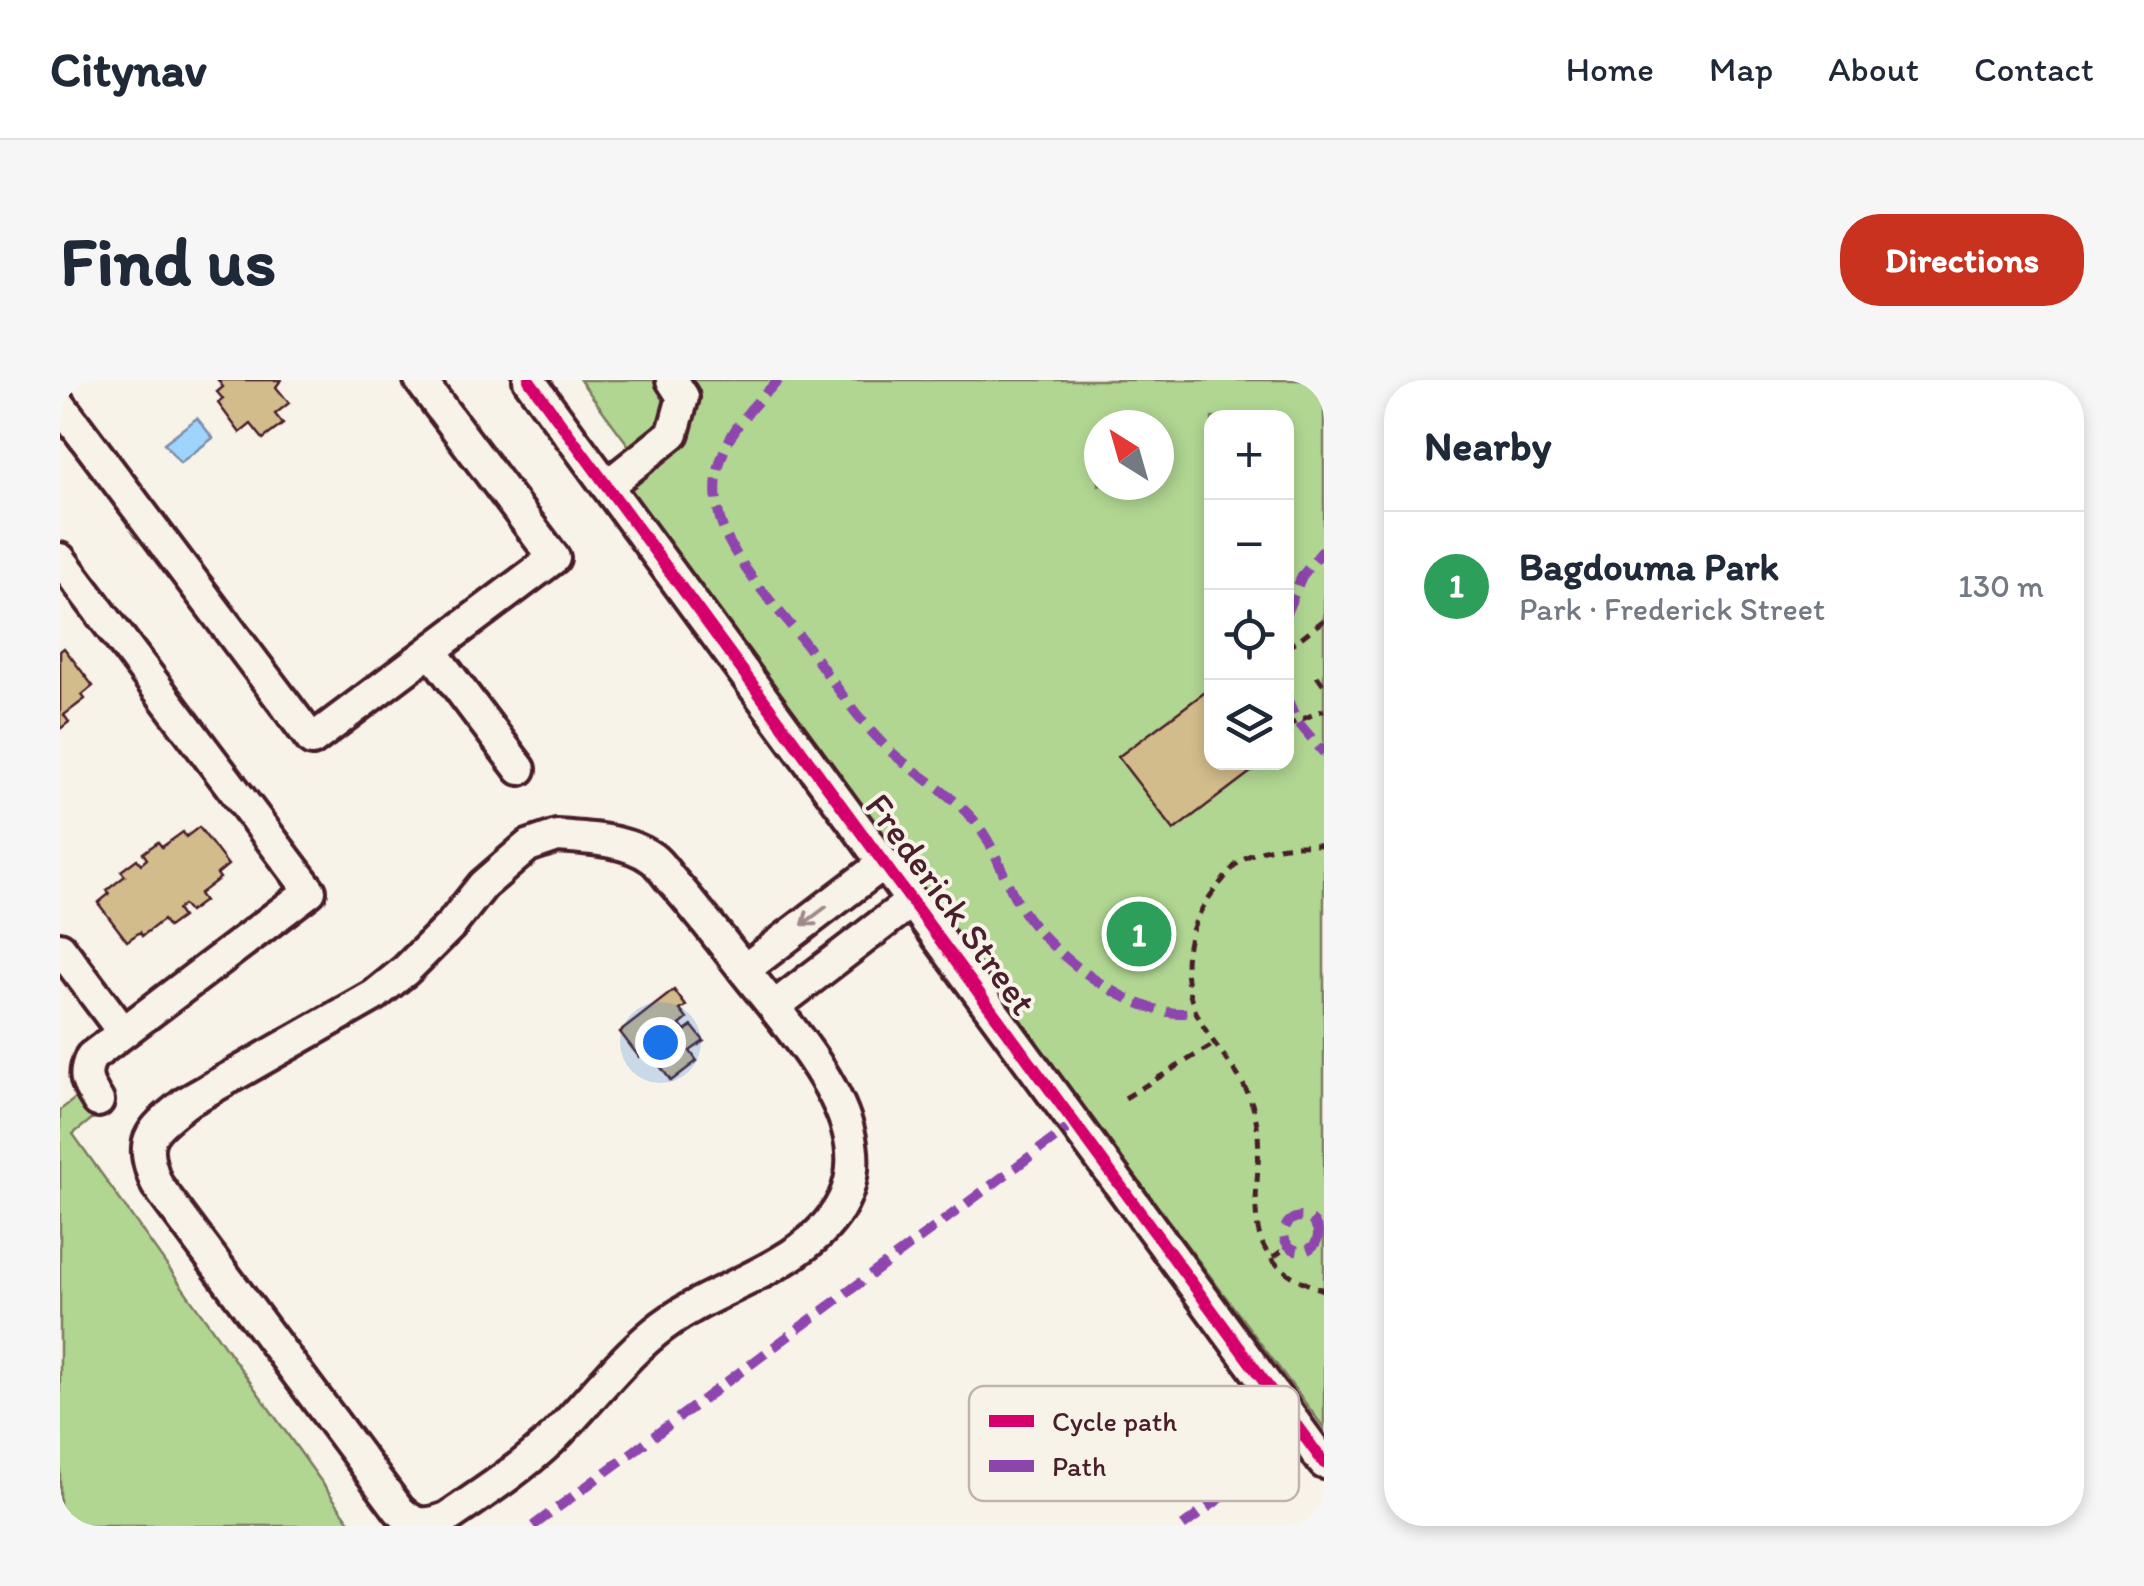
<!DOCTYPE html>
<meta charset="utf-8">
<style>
body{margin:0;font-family:Itim,sans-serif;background:#f6f6f7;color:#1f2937}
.controls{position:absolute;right:30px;top:30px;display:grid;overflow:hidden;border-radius:20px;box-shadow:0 5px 15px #0003}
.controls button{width:90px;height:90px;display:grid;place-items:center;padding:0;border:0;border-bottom:2px solid #e0e1e3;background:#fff;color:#1f2937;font:50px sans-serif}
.compass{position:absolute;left:1024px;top:30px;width:90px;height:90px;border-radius:50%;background:#fff;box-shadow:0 5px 15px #0003;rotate:323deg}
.you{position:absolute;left:600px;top:662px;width:35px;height:35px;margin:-25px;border:8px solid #fff;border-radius:50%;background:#1a73e8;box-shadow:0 0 0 15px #1a73e833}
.badge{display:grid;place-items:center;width:65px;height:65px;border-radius:50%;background:#c8321e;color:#fff;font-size:32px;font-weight:700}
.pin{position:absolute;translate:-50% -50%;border:5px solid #fff;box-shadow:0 2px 10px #0006}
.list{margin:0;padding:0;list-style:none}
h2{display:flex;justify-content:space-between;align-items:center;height:130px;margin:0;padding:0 40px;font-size:42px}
h2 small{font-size:32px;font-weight:400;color:#747a83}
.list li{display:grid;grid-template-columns:65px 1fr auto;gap:30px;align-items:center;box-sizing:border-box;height:150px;padding:0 40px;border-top:2px solid #e0e1e3}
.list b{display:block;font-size:38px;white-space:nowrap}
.list p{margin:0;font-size:32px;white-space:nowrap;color:#747a83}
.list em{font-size:32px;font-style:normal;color:#747a83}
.icon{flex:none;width:55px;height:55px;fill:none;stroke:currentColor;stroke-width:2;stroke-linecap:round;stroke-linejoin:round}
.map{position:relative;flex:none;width:1264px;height:1146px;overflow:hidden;border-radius:40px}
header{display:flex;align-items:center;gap:60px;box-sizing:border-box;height:140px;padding:0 50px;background:#fff;border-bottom:2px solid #e0e1e3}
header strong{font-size:48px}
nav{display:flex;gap:55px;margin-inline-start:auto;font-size:35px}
.intro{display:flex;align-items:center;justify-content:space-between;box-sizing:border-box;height:240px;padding:0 60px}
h1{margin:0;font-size:70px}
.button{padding:25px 45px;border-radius:40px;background:#c8321e;color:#fff;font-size:35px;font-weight:700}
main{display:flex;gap:60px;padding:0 60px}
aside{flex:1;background:#fff;border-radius:40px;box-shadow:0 5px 15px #0003}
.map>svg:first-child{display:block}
.green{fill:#b0d692;stroke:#7d7a5e;stroke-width:2.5;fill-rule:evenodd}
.water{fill:#9fd4fd;stroke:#7d8ca9;stroke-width:2.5}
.building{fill:#d3bc8b;stroke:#4a1f2b;stroke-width:2.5}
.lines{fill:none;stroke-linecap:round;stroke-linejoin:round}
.minor-casing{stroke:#4a1f2b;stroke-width:38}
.path{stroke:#4a1f2b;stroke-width:5;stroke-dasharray:10 8;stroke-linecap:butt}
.minor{stroke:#f7f3e8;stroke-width:30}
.quiet{stroke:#8e44ad;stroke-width:10;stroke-dasharray:20 10;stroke-linecap:butt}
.cycleway-casing{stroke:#f7f3e8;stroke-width:19}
.cycleway{stroke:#d6006c;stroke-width:12}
.oneway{stroke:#a0898a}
.labels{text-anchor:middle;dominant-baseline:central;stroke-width:8;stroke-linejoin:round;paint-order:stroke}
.street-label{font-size:38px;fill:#4a1f2b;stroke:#f7f3e8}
.key{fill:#f7f3e8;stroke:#c3b3af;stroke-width:2.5}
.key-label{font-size:28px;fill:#4a1f2b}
</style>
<header>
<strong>Citynav</strong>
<nav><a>Home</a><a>Map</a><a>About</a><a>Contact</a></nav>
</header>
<div class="intro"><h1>Find us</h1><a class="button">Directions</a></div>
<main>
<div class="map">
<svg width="1264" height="1146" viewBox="0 0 1264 1146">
<rect width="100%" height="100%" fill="#f7f3e8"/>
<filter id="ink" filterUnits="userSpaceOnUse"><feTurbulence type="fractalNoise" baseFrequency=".01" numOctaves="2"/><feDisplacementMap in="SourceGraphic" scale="20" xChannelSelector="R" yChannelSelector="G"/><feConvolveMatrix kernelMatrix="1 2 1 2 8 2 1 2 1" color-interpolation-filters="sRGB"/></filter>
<g filter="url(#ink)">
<g class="green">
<path d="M520,0H1264V1048L543,86L569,66ZM1152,38H1226V382H1152ZM1039,45H1099V105H1039Z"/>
<polygon points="17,717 33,738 13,754 293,1146 0,1146 0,730"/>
</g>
<polygon class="water" points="137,38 153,58 120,83 104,63"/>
<g class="building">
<polygon points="158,0 221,0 216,7 229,23 215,34 223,44 203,59 191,44 180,53 158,23 163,19 157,12 163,7"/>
<polygon points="4,268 33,306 22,315 25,319 4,335 9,342 0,349 0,271"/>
<polygon points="1152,307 1152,382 1204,382 1114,450 1058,377"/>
<polygon points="139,447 168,485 157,494 160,498 139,514 144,521 129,532 123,525 117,530 122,537 108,547 103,540 82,556 80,552 67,561 38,523 49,514 47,510 65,496 61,491 77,479 81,484 87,479 83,473 98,462 102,467 123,452 126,457"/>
<polygon points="614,610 626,626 620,630 627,639 620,645 625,651 632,646 644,661 630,671 637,681 611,701 588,670 579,677 560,652"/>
</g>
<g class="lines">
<g class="minor-casing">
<g id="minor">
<polyline points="469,0 1264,1083"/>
<polyline points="0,25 252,360 494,178 360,0"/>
<polyline points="547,106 613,53 623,17 612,0"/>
<path d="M0,179L250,511L31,677C22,696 27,704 38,721"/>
<polyline points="371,271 460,389"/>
<path d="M497,456C527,458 567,460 592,478C600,484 606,494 612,501C639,531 663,563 688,595C759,684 865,797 720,882C679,907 632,921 595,952C556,984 526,1026 490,1061C459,1090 422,1114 387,1138C366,1146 355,1146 339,1130L97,805C78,759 89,752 125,723L315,615L346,590L391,545L423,505L468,466Z"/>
<polyline points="0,568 63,652"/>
<polyline points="684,590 824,483"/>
<polyline points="714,627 852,521"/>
</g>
</g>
<g class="path">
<polyline points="1226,262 1233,264 1264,240"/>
<polyline points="1257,296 1264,306"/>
<polyline points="1226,346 1264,330"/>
<path d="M1264,465C1237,464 1207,465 1183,479C1175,484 1168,494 1162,501C1130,538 1116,579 1134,627C1148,664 1179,686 1192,724C1217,797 1154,875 1264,910"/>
<polyline points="1065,718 1154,664"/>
<polyline points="1213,877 1229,866"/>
</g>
<use href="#minor" class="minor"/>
<g class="quiet">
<path d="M719,0C681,36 648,74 658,130C660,142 665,155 671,165C690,200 720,231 744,262C771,298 796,338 828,369C854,393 886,410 910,436C935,462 942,498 961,528C987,572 1082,646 1136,631"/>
<polyline points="1226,233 1242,196 1264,169"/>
<polyline points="1226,316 1237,341 1264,373"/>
<circle cx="1241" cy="854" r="17"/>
<polyline points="473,1146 1015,743"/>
<polyline points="1123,1146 1244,1056"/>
</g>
<g class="cycleway-casing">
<polyline id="cycleway" points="469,0 1264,1083"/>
</g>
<use href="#cycleway" class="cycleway"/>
</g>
<defs><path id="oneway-shaft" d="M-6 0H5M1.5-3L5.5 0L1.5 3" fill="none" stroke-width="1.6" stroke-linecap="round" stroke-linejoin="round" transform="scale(2.5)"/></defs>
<use class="oneway" href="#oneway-shaft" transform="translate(754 536) rotate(143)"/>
</g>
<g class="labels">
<g class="street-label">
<text transform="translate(891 524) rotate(54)">Frederick Street</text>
</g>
</g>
<rect x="909" y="1006" width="330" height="115" rx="15" class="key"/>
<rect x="929" y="1035" width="45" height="12" fill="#d6006c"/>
<rect x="929" y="1080" width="45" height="12" fill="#8e44ad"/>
<g class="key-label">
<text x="992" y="1051">Cycle path</text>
<text x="992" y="1096">Path</text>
</g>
</svg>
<div class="controls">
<button>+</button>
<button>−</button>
<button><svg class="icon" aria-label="locate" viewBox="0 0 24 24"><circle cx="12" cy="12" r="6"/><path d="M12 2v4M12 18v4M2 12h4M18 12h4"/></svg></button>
<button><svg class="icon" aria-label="layers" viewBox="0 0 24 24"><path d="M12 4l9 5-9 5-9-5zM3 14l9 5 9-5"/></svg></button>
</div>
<svg class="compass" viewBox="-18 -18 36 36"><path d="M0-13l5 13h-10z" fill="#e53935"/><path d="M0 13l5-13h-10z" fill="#747a83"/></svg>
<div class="you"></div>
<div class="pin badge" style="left:1079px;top:554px;background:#2e9e5b">1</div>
</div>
<aside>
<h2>Nearby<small></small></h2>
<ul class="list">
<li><span class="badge" style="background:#2e9e5b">1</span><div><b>Bagdouma Park</b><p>Park · Frederick Street</p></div><em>130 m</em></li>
</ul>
</aside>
</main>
